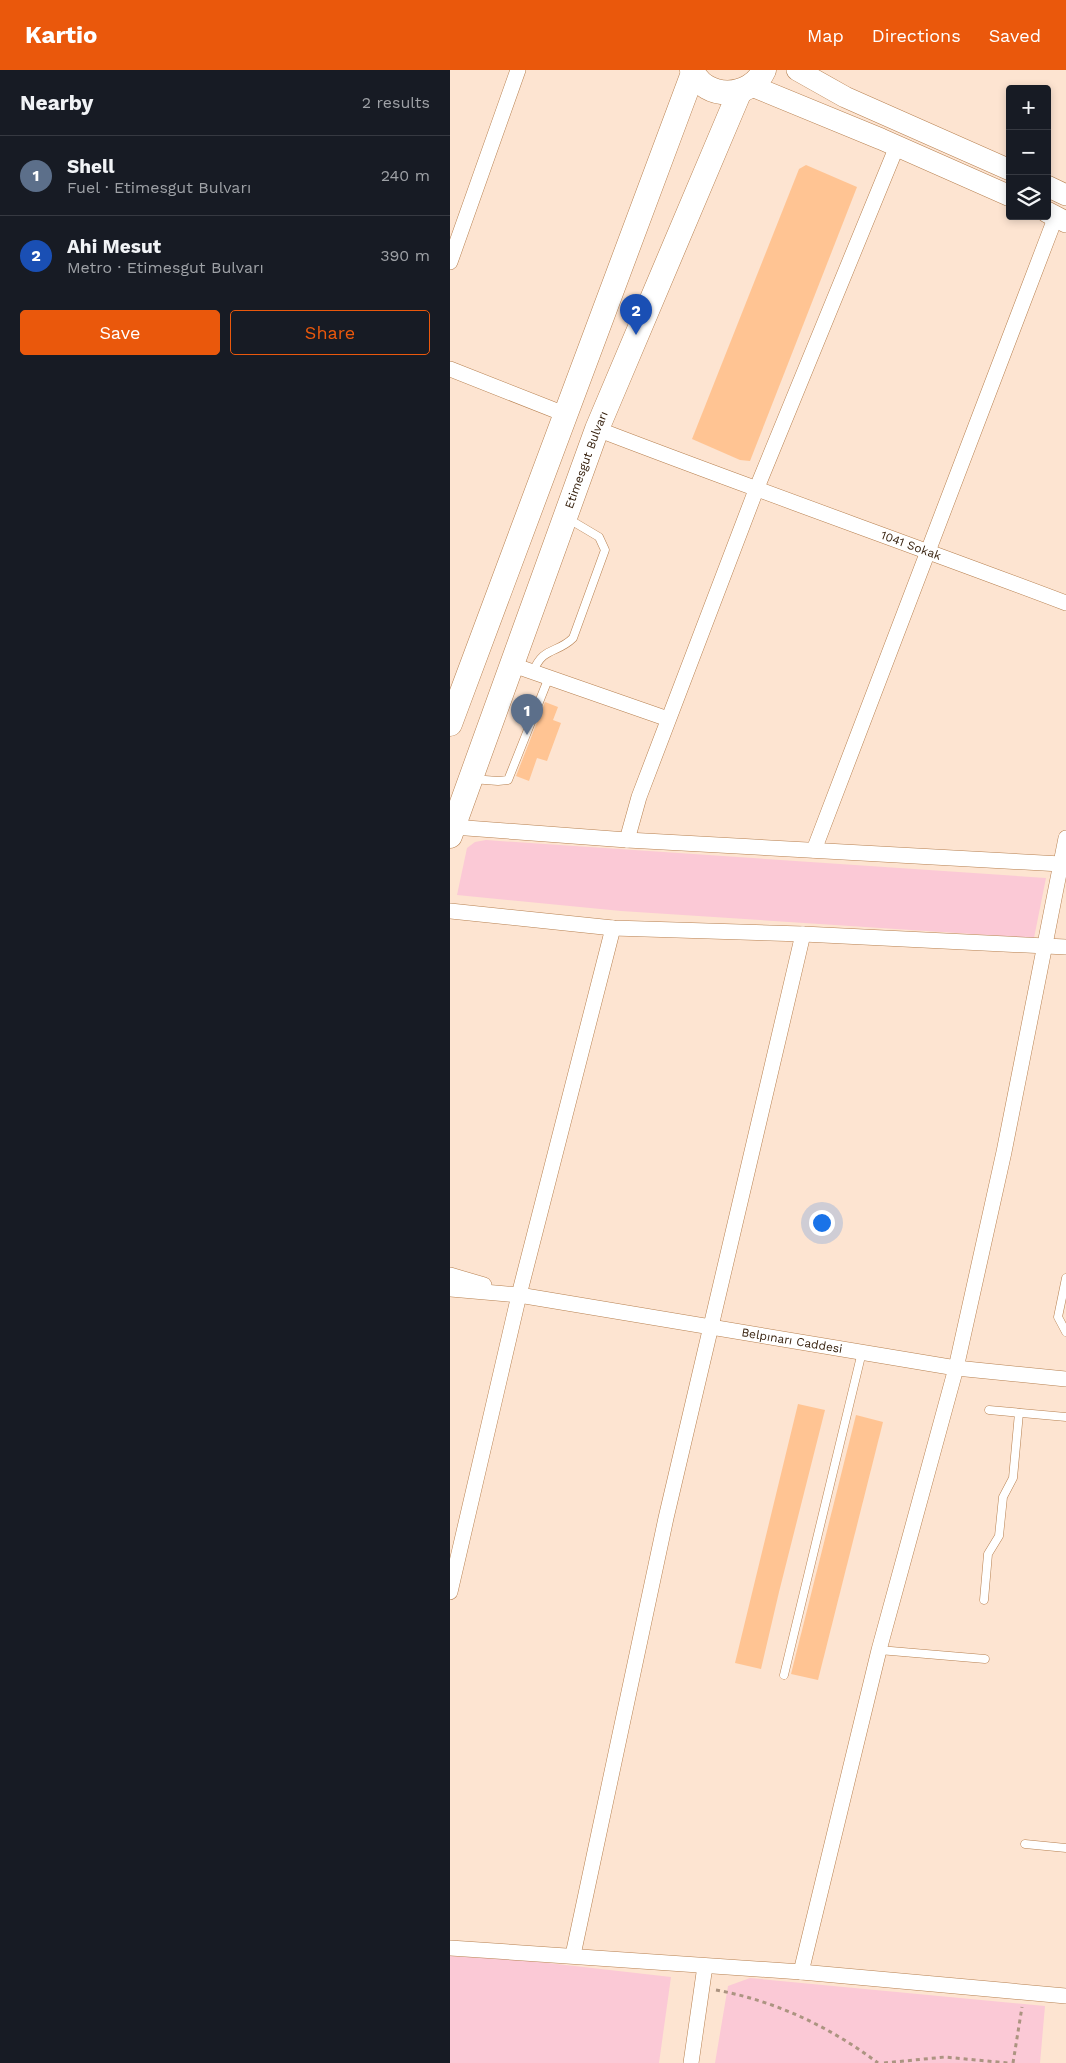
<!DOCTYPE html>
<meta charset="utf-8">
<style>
body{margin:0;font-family:"Work Sans",sans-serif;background:#242831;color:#f1f3f6}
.controls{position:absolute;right:15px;top:15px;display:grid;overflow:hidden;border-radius:5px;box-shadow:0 2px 8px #0003}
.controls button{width:45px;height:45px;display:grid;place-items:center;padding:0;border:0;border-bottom:1px solid #363941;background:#171b24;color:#f1f3f6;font:25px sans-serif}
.you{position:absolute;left:371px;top:1152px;width:18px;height:18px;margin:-12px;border:4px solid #fff;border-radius:50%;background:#1a73e8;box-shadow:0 0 0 8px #1a73e833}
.badge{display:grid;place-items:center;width:32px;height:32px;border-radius:50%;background:#ea580c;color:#fff;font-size:16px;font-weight:700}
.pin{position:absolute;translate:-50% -41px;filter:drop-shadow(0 1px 2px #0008)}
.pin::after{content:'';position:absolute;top:26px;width:18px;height:15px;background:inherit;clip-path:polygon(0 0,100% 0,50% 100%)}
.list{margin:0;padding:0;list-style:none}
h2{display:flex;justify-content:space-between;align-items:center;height:65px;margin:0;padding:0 20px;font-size:21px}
h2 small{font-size:16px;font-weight:400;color:#9ea1a6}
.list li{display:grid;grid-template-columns:32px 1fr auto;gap:15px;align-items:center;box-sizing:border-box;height:80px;padding:0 20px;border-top:1px solid #363941}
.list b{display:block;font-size:19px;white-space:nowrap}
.list p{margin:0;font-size:16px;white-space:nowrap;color:#9ea1a6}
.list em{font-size:16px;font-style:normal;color:#9ea1a6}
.actions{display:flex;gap:10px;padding:15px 20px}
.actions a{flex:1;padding:11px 0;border:1px solid #ea580c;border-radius:5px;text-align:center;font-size:18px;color:#ea580c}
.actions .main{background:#ea580c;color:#fff}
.icon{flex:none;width:28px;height:28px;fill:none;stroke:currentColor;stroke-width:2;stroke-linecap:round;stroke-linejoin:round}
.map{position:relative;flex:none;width:616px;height:1993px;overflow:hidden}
header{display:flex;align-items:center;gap:30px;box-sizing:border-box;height:70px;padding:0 25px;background:#ea580c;color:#fff}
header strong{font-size:24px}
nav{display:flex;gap:28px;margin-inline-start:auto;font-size:18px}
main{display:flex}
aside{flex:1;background:#171b24}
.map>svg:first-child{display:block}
.green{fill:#fbc9d6}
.building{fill:#ffc493}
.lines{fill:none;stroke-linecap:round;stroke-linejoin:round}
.lane-casing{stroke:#b78050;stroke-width:9}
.street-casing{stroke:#b78050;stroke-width:16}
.secondary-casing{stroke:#b78050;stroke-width:22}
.primary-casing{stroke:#b78050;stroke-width:25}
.path{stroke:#ac9481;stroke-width:3;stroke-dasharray:4 4;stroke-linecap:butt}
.lane{stroke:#fff;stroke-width:8}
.street{stroke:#fff;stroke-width:15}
.secondary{stroke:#fff;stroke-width:21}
.primary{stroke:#fff;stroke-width:24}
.labels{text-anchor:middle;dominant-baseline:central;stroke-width:5;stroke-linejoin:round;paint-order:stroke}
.street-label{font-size:12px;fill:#331d09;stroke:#f7f7f7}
</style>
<header>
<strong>Kartio</strong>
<nav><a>Map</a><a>Directions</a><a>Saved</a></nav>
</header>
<main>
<aside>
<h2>Nearby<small>2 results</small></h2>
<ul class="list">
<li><span class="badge" style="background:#5c6f8a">1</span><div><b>Shell</b><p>Fuel · Etimesgut Bulvarı</p></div><em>240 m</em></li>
<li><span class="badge" style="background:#1a4fb4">2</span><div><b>Ahi Mesut</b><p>Metro · Etimesgut Bulvarı</p></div><em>390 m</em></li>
</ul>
<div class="actions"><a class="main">Save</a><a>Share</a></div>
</aside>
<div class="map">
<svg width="616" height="1993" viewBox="0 0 616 1993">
<rect width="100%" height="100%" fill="#fde4d1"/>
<g class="green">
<polygon points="36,770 596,808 584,868 171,841 7,825 17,778 25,772"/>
<polygon points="0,1886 72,1890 221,1907 209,1993 0,1993"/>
<polygon points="300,1908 595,1936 590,1993 265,1993 278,1916"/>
</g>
<g class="building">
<polygon points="356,95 407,117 300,391 290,390 242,369 349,99"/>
<polygon points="95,632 108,637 103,650 111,653 97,691 87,688 79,711 66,706"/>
<polygon points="348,1334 375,1340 329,1522 311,1599 285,1593"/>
<polygon points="406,1345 433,1352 368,1610 341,1604"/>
</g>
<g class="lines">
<g class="lane-casing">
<g id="lane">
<path d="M83,602C93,576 107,584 123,568L155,480L149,467L117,448"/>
<polyline points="22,709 48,711 58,710 99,607"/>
<polyline points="616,1208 608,1247 616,1262"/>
<polyline points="539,1340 616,1347"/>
<polyline points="534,1530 538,1484 549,1466 553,1427 563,1408 569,1343"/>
<polyline points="429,1580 535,1589"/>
<polyline points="334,1605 412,1282"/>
<polyline points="575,1774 616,1778"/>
</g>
</g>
<g class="street-casing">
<g id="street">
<polyline points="0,192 68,0"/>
<polyline points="0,299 117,345"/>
<path id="s1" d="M147,359C303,419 460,474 616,533"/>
<polyline points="63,595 218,649"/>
<polyline points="3,757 177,770 611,794"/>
<polyline points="177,770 189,727 306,420 447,76"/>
<polyline points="364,780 606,146"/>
<polyline points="0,841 163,858 353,864 616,877"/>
<polyline points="0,1205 34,1215"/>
<path id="s2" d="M0,1219L69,1225L506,1298L616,1309"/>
<polyline points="0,1522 69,1225 163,858"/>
<polyline points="0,1878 351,1902 616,1926"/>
<polyline points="123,1885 216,1448 353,864"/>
<polyline points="351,1902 429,1580 506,1298 554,1082 616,768"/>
<polyline points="241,1993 255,1896"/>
</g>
</g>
<g class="secondary-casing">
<g id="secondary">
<polyline points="347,0 395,27 560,100"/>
<polyline points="302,16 431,69 560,126"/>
<polyline points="597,116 616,125"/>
<polyline points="597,142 616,152"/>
</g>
</g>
<g class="primary-casing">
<g id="primary">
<path d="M242,0C255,31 301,29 314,0"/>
<polyline points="0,654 243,3"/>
<path id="s3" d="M0,766L147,359L290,21"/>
</g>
</g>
<g class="path">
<path d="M266,1920C326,1931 380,1957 428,1993"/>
<polyline points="434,1993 495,1987 558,1993"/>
<polyline points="563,1993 572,1937"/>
</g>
<use href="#lane" class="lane"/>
<use href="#street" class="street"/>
<use href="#secondary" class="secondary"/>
<use href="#primary" class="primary"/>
</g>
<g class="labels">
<g class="street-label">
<text stroke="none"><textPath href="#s3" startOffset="400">Etimesgut Bulvarı</textPath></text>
<text stroke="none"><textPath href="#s1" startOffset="335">1041 Sokak</textPath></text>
<text stroke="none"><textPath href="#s2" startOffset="346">Belpınarı Caddesi</textPath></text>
</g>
</g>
</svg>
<div class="controls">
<button>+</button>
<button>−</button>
<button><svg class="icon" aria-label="layers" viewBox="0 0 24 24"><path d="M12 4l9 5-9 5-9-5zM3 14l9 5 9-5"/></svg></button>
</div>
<div class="you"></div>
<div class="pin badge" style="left:77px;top:665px;background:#5c6f8a">1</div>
<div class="pin badge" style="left:186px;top:265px;background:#1a4fb4">2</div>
</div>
</main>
